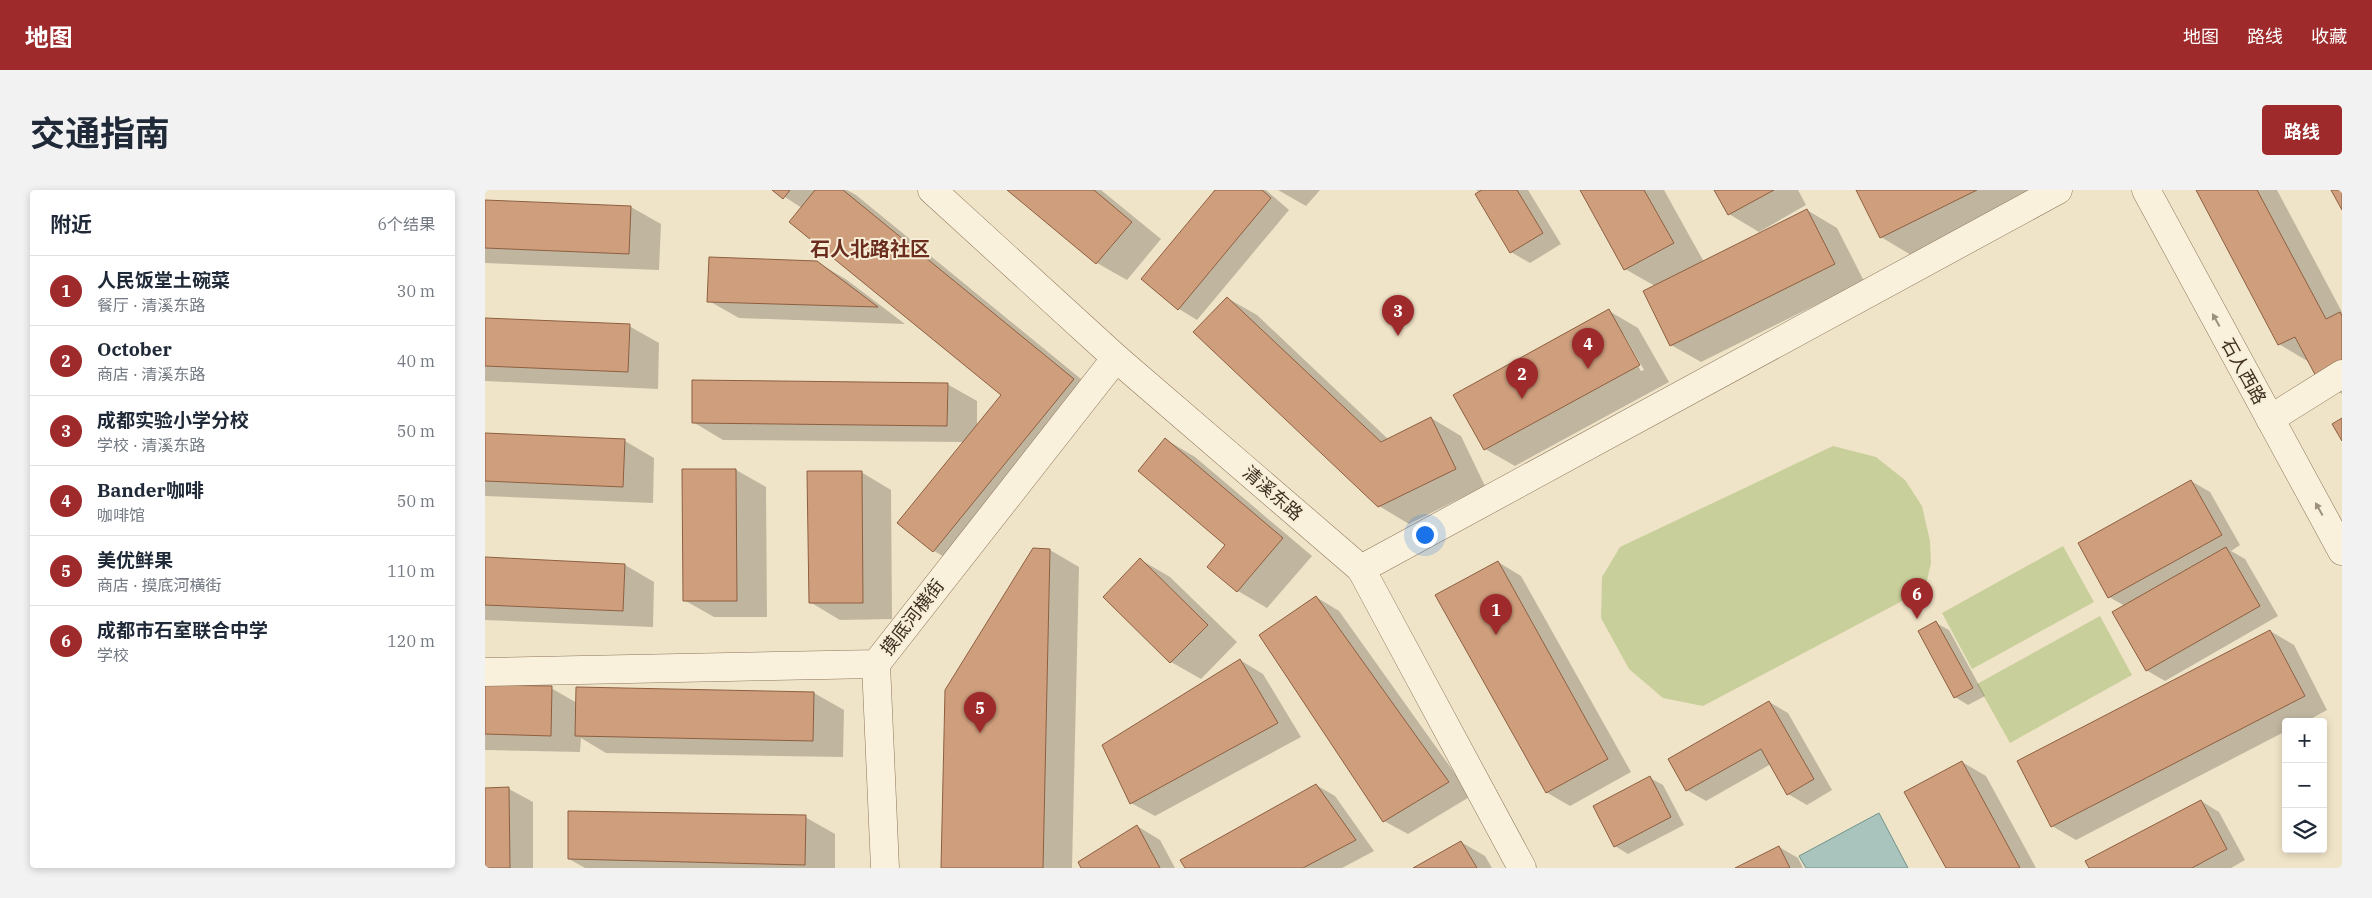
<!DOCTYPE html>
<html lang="zh">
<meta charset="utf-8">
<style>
body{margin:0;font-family:"IBM Plex Serif","Noto Sans SC",serif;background:#f2f2f3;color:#1f2937}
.controls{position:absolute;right:15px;bottom:15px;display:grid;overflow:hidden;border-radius:5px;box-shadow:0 2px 8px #0003}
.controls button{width:45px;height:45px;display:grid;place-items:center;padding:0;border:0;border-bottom:1px solid #e0e1e3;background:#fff;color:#1f2937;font:25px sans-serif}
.you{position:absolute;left:939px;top:344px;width:18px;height:18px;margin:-12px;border:4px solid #fff;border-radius:50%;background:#1a73e8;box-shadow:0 0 0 8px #1a73e833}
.badge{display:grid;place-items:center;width:32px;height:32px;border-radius:50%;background:#9e2a2b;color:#fff;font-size:16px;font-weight:700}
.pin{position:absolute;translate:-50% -41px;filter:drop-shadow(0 1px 2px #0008)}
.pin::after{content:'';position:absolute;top:26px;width:18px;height:15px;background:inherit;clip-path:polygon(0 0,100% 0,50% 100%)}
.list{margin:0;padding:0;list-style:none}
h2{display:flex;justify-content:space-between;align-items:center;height:65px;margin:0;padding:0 20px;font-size:21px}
h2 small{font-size:16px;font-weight:400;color:#747a83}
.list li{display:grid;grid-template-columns:32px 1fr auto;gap:15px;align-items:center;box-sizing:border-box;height:70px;padding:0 20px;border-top:1px solid #e0e1e3}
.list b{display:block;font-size:19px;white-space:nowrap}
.list p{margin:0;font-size:16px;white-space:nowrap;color:#747a83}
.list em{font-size:16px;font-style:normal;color:#747a83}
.icon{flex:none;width:28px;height:28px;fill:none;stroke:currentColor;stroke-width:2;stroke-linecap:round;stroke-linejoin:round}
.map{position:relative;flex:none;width:1857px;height:678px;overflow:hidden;border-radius:5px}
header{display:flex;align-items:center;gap:30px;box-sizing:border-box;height:70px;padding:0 25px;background:#9e2a2b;color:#fff}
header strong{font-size:24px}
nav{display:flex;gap:28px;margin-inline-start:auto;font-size:18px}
.intro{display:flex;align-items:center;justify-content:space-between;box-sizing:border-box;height:120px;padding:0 30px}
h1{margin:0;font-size:35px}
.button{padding:12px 22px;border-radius:5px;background:#9e2a2b;color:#fff;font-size:18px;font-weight:700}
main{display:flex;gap:30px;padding:0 30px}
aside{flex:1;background:#fff;border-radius:5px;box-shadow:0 2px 8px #0003}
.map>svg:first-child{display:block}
.green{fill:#c9cf9b}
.water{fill:#a9c4bc;stroke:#6f938a}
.shadow{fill:#0003;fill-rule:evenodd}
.building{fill:#cf9f7d;stroke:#8d5f41}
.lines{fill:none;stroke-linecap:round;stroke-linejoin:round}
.street-casing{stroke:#8d765c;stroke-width:29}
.street{stroke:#faf1dc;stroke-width:28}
.oneway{fill:#9c907e}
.labels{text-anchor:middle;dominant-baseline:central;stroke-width:4;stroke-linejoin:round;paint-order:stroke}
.street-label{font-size:18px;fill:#3d2e20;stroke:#f7eed8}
.quarter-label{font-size:20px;font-weight:bold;fill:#6b2e1e;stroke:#f7eed8}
</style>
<header>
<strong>地图</strong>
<nav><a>地图</a><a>路线</a><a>收藏</a></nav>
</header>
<div class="intro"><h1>交通指南</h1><a class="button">路线</a></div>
<main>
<aside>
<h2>附近<small>6个结果</small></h2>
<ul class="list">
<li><span class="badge">1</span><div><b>人民饭堂土碗菜</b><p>餐厅 · 清溪东路</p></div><em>30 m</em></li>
<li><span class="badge">2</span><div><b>October</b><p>商店 · 清溪东路</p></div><em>40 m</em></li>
<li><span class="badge">3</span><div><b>成都实验小学分校</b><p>学校 · 清溪东路</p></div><em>50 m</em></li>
<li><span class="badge">4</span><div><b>Bander咖啡</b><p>咖啡馆</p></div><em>50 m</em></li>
<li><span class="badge">5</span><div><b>美优鲜果</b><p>商店 · 摸底河横街</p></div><em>110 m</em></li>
<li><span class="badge">6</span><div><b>成都市石室联合中学</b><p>学校</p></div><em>120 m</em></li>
</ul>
</aside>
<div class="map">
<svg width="1857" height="678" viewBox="0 0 1857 678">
<rect width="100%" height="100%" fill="#f0e4c8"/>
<g class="green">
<polygon points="1348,256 1391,267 1420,290 1437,316 1445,351 1446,373 1440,399 1218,516 1178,508 1144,479 1116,428 1117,387 1135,357"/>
<polygon points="1578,356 1609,412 1487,479 1457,423"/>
<polygon points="1615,426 1647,485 1525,553 1492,494"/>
</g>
<polygon class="water" points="1394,623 1423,678 1321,678 1314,666"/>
<g class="shadow">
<polygon points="289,0 362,0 371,5 618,207 479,378 449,361 414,333 479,252 238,250 208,232 462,194 492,211 492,236 518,205 317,18"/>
<polygon points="524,0 616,0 676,49 642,90 612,73"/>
<polygon points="732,0 781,0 804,20 712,130 694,119"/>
<polygon points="793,0 835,0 821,16"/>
<polygon points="991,0 1043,0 1076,54 1045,73 1026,62 995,3"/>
<polygon points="1096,0 1179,0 1219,72 1322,20 1352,38 1379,91 1216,172 1186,155 1170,96 1140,79"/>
<polygon points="1230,0 1313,0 1321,15 1274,42 1244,24"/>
<polygon points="1372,0 1556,0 1426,65 1396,47"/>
<polygon points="1712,0 1792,0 1857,122 1857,204 1835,192 1824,172 1794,154"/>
<polygon points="0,11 146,17 176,34 174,80 0,73"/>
<polygon points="332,72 362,90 420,134 254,128 224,111"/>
<polygon points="742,108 772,125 903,249 946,228 976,246 1000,296 924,334 894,316"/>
<path d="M1124,121L1153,138L1184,192L1030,276L1000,259ZM1136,145H1139L1159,180L1156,181Z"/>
<polygon points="0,130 144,136 174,153 173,199 0,191"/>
<polygon points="0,245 140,251 169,268 168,313 0,306"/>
<polygon points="680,249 710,267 827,366 782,418 753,401 742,355"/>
<polygon points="198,280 251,280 281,297 282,427 229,427 199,410"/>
<polygon points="376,282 406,300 407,429 355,430 325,412"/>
<polygon points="1706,291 1725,302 1755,355 1746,361 1760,369 1793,426 1680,491 1661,480 1640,416 1624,407"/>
<polygon points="565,360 594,377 587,678 458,678"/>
<polygon points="0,369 140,375 169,392 168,437 0,430"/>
<polygon points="656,370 685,387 752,452 716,489 686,472 620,407"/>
<polygon points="1013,372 1036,386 1146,582 1085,616 1061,602"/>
<polygon points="831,407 854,421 986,606 923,644 899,631"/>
<polygon points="1451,433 1464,440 1500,506 1483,515 1470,507"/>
<polygon points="1785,441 1809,455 1842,520 1820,532 1801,532 1801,541 1591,650 1567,636"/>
<polygon points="755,470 778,484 816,547 670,626 646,613"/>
<polygon points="0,496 66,498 92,513 329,503 359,520 358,567 121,563 96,548 95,562 0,560"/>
<polygon points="1284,512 1303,523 1347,600 1322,615 1303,604 1286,574 1221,611 1202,600"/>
<polygon points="1477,572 1501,586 1551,678 1462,678"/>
<polygon points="1165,588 1178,595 1199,635 1143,664 1130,656"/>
<polygon points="831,595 850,606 889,661 857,678 701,678"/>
<polygon points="0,599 24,599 48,612 48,678 0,678"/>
<polygon points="1716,611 1734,622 1760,670 1746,678 1606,678"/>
<polygon points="320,627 350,644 350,678 100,678 84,669"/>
<polygon points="652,636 675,650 690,678 597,678"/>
<polygon points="976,652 1000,666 1007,678 931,678"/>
<polygon points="1294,657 1313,668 1318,678 1253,678"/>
</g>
<g class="building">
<polygon points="287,0 305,0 298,9"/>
<polygon points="330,0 358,0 589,189 448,362 412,333 516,205 304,32"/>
<polygon points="522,0 609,0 647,32 611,74"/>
<polygon points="730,0 777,0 786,8 693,120 656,89"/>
<polygon points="997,0 1032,0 1058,43 1025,63 990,4"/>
<polygon points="1095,0 1159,0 1189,53 1139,80"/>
<polygon points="1229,0 1289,0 1243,25"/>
<polygon points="1371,0 1492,0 1395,48"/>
<polygon points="1711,0 1772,0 1841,129 1855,122 1857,126 1857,180 1834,192 1810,147 1793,155"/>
<polygon points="1846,0 1857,0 1857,20"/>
<polygon points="0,10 146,16 144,64 0,58"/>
<polygon points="1322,19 1350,74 1185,156 1158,101"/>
<polygon points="224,67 332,71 393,117 222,112"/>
<polygon points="742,107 896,252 946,227 971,279 893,317 708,142"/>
<polygon points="1124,119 1155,175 999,260 968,205"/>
<polygon points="0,128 145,134 143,182 0,176"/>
<polygon points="207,190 463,193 462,236 207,233"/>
<polygon points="1857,228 1857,251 1847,234"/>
<polygon points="0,243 140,249 138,297 0,291"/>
<polygon points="680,248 798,348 752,402 722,377 740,355 653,281"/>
<polygon points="197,279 251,279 252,411 198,411"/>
<polygon points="322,281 377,281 378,413 324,413"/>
<polygon points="1706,290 1737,345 1623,408 1593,353"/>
<polygon points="1741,357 1775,416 1661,481 1627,422"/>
<polygon points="548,358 565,359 558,678 456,678 460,500"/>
<polygon points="0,367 140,374 138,421 0,415"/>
<polygon points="655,368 723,435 685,473 618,407"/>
<polygon points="1013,371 1123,569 1061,603 950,405"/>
<polygon points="831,406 964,592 898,632 774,445"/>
<polygon points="1451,431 1488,498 1469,508 1433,441"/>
<polygon points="1785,440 1820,506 1566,637 1532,571"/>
<polygon points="755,469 793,533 645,614 617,555"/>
<polygon points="0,495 67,496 66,546 0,544"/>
<polygon points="91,497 329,502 328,551 90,546"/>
<polygon points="1284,511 1329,589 1302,605 1276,559 1201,601 1183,569"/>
<polygon points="1477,571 1535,678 1461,678 1419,602"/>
<polygon points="1165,586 1186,627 1129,657 1108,616"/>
<polygon points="831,594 871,650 818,678 700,678 695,670"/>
<polygon points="24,597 25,678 0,678 0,598"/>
<polygon points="1716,610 1742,659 1707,678 1604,678 1600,671"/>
<polygon points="83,621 321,625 320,675 83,669"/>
<polygon points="652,635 675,678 596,678 593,672"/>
<polygon points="976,651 992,678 928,678"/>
<polygon points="1294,656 1305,678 1250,678"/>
</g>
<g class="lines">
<g class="street-casing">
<g id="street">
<polyline points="447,0 631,168 876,379 1037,678"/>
<polyline points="1661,0 1857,361"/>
<polyline points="1785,229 1857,184"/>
<polyline points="876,379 1573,0"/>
<polyline points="391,474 400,678"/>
<polyline points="0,482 391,474 631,168"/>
</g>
</g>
<use href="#street" class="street"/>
</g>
<defs><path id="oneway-solid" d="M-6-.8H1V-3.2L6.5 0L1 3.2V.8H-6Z" transform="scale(1.25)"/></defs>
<g class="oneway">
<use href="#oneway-solid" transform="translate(1731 130) rotate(-119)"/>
<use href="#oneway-solid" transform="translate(1834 319) rotate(-119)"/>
</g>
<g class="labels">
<g class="street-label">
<text transform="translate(1759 181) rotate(61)">石人西路</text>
<text transform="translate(788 303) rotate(41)">清溪东路</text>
<text transform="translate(427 427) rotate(-52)">摸底河横街</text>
</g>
<g class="quarter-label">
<text x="385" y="58">石人北路社区</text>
</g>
</g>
</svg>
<div class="controls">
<button>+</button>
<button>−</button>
<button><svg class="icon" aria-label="layers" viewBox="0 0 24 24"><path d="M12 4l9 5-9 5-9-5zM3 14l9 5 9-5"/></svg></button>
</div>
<div class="you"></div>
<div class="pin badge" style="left:1011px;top:445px">1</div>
<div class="pin badge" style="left:1037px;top:209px">2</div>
<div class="pin badge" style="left:913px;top:146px">3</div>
<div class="pin badge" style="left:1103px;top:179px">4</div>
<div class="pin badge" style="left:495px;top:543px">5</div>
<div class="pin badge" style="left:1432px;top:429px">6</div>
</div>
</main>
